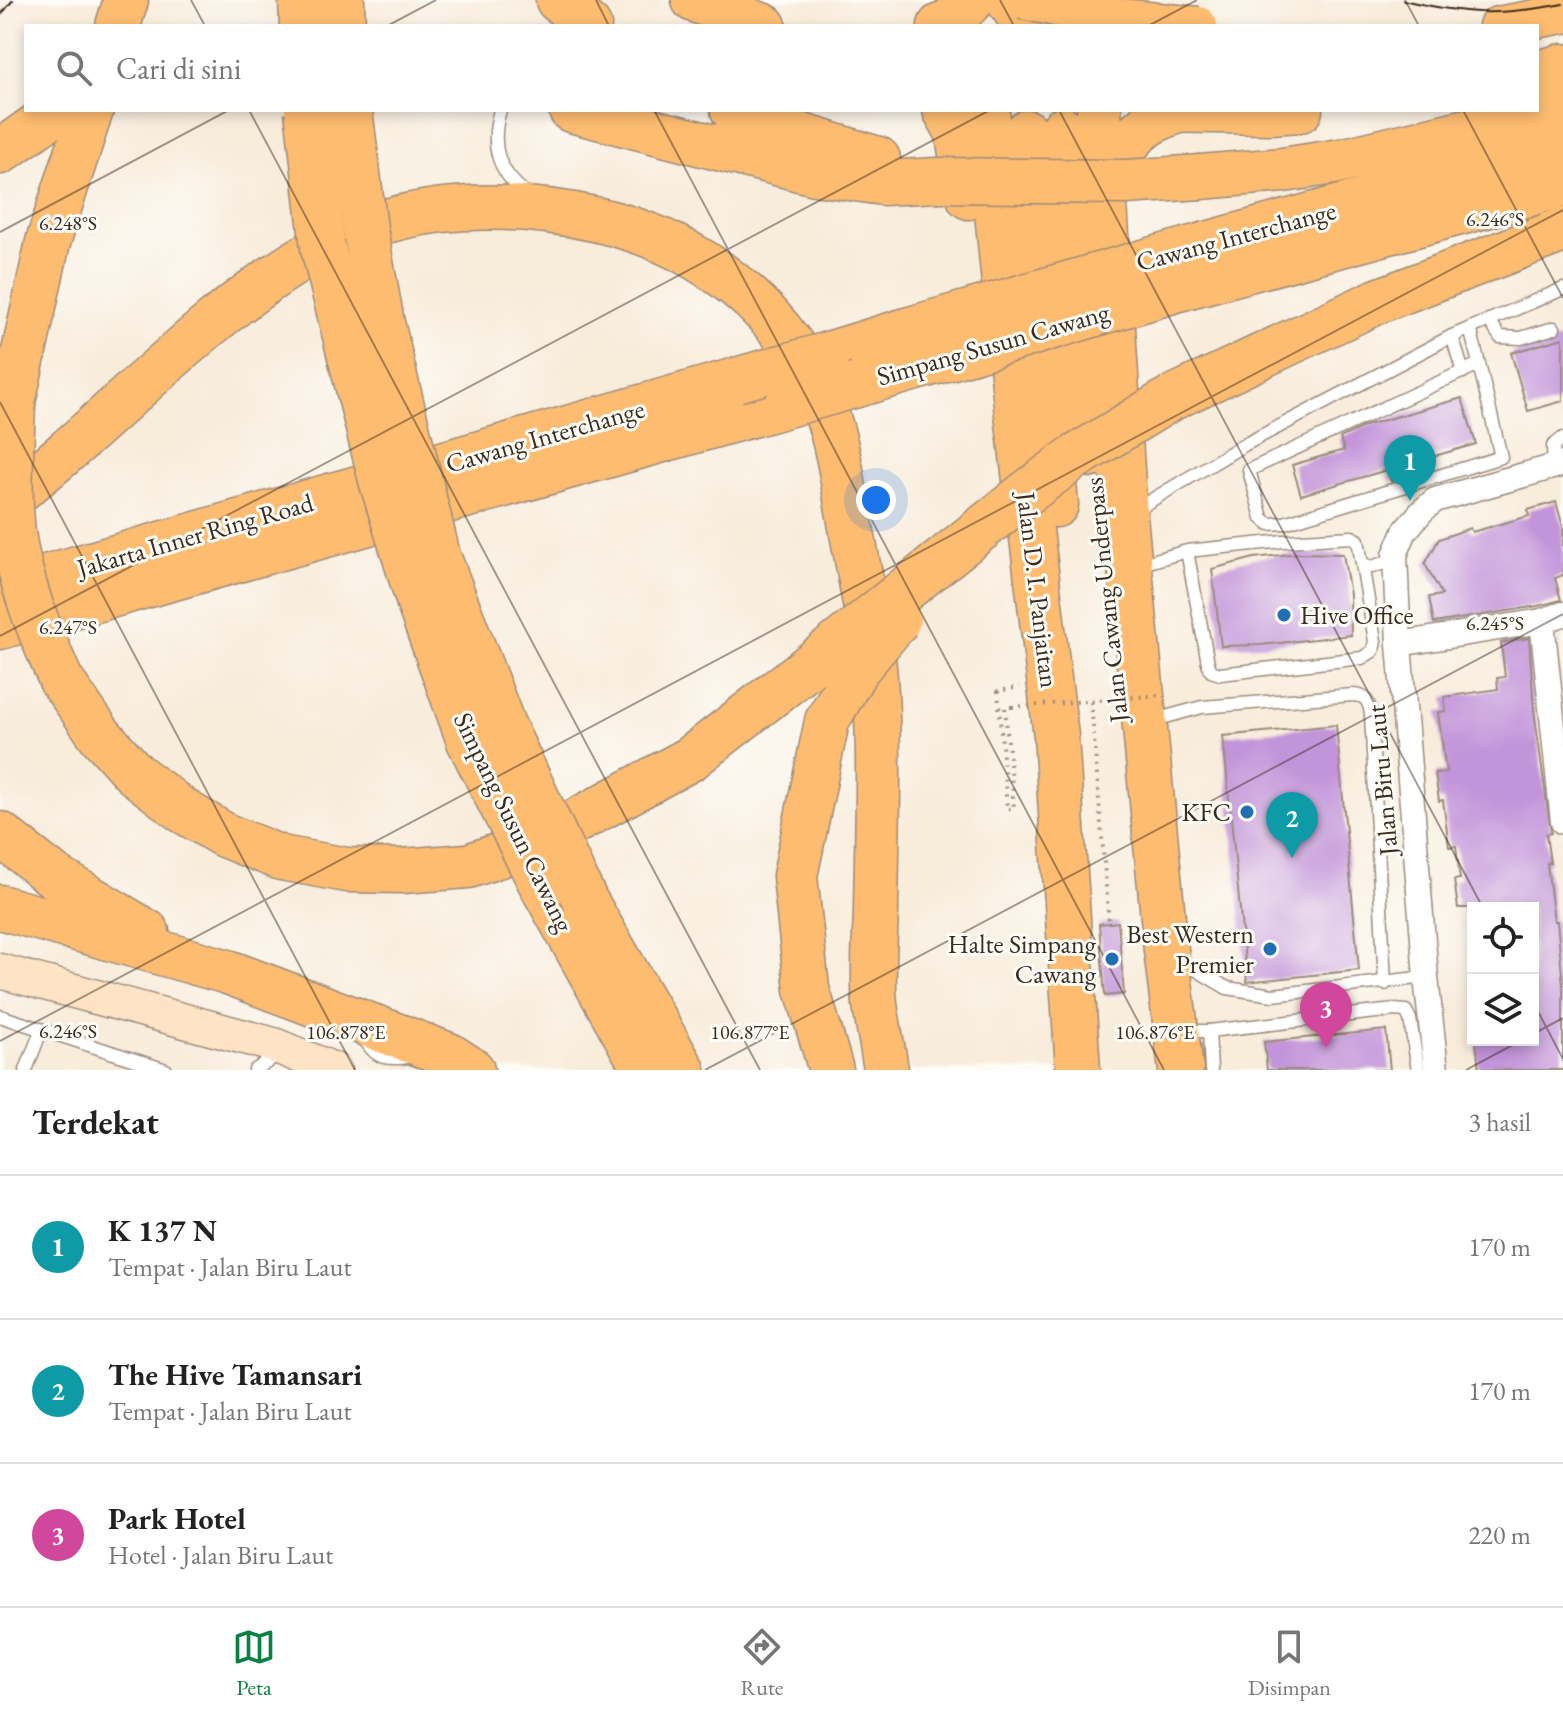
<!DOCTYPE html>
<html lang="id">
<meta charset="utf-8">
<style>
body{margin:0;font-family:"EB Garamond",serif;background:#f2f2f2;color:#222}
.controls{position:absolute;right:24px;bottom:24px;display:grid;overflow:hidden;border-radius:0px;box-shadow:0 4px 12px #0003}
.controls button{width:72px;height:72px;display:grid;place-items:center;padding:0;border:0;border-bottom:2px solid #e0e0e0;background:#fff;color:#222;font:40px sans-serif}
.you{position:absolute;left:876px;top:500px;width:28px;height:28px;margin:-20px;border:6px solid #fff;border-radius:50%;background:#1a73e8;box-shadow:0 0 0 12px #1a73e833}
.badge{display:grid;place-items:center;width:52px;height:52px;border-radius:50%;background:#0b8043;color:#fff;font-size:26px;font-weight:700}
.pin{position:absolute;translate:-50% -66px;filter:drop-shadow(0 2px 4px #0008)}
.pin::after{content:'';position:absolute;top:42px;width:28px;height:24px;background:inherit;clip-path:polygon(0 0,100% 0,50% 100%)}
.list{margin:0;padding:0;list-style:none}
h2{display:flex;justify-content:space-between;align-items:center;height:104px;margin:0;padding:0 32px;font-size:34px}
h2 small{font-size:26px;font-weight:400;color:#767676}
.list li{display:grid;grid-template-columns:52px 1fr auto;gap:24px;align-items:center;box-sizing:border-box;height:144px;padding:0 32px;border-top:2px solid #e0e0e0}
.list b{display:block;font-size:30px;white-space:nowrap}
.list p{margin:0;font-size:26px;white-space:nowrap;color:#767676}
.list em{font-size:26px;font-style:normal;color:#767676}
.icon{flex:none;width:44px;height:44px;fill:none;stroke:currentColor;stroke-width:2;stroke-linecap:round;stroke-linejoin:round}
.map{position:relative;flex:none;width:1563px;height:1070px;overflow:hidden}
.search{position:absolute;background:#fff;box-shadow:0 4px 12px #0003;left:24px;right:24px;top:24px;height:88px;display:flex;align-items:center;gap:20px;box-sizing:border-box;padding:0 28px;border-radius:0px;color:#767676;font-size:30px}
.sheet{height:536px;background:#fff}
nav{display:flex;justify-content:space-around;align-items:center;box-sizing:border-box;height:112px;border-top:2px solid #e0e0e0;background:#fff;font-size:22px;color:#767676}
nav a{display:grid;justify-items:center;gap:4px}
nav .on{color:#0b8043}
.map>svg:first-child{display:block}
.building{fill:#c294d9}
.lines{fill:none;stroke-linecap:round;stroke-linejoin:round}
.lane-casing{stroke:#9a8b7c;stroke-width:15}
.street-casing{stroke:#9a8b7c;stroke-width:27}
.secondary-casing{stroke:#9a8b7c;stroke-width:37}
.primary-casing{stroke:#9a8b7c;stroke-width:41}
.highway-casing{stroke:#9a8b7c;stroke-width:47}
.path{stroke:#9a8b7c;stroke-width:4;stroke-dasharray:2 6;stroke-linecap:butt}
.lane{stroke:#fff;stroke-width:12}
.street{stroke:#fff;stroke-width:24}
.secondary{stroke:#fee4c5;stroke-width:34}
.primary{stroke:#fdbc6f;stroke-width:38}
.highway{stroke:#fdbc6f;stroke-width:44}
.tram{stroke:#3b2a1e;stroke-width:2}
.primary-bridge-casing{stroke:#9a8b7c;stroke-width:41;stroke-linecap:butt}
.highway-bridge-casing{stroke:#9a8b7c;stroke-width:47;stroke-linecap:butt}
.path-bridge{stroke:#9a8b7c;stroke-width:4;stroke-dasharray:2 6;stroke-linecap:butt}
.primary-bridge{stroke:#fdbc6f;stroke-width:38}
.highway-bridge{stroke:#fdbc6f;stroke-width:44}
.ticks{fill:none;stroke:#3b2a1e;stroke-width:2;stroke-opacity:0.45}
.poi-dot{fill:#1f6fb2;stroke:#fdfcf7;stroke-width:3}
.labels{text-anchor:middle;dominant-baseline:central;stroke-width:6;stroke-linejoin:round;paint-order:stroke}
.street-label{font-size:26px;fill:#3b2a1e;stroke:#fdfcf7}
.poi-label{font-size:26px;fill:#3b2a1e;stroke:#fdfcf7;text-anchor:end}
.ticks-label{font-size:20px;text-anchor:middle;fill:#3b2a1e;stroke:#fdfcf7;stroke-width:6;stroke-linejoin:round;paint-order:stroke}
</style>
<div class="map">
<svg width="1563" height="1070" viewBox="0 0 1563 1070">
<rect width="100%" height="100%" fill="#fdfcf7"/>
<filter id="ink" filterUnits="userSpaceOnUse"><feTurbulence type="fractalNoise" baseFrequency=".0125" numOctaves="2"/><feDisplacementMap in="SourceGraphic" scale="16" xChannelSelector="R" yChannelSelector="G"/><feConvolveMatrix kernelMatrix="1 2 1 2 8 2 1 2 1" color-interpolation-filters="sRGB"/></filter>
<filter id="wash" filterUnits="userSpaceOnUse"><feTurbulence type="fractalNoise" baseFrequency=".006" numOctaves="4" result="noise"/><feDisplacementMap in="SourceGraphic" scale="32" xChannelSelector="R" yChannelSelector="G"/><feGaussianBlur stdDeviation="1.8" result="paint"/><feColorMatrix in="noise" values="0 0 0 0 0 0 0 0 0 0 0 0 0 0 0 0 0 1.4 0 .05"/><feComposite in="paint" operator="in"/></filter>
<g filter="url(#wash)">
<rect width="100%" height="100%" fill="#f8ecdb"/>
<g id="blocks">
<g class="building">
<polygon points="1563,338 1563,401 1528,411 1511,353"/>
<polygon points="1462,398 1476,444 1410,463 1413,474 1391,481 1387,470 1301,495 1292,465 1344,450 1340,438 1367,425"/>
<polygon points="1556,502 1563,527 1563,575 1555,578 1561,600 1538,606 1434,623 1429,597 1442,595 1425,564 1439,539 1470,528 1472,532 1529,516 1528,510"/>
<polygon points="1300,553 1343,554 1350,595 1351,635 1261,645 1221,646 1212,569 1254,558"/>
<polygon points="1529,638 1534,710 1551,833 1546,834 1550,863 1547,863 1554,921 1557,921 1563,985 1563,1070 1479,1070 1476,1040 1533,1040 1533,908 1458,908 1454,880 1460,879 1456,846 1449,847 1443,800 1439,801 1435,773 1446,772 1438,712 1446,711 1444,697 1498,689 1497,678 1505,677 1501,643"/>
<polygon points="1336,725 1359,970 1247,982 1223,736"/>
<polygon points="1118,922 1124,994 1105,996 1099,924"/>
<polygon points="1386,1030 1390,1070 1267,1070 1264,1042"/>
</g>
</g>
</g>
<g filter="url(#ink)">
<use href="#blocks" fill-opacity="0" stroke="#9a8b7c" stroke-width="2"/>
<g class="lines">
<g class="lane-casing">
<g id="lane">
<path d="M500,110C490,145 497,172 527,194"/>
<polyline points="1489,320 1500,337 1521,338 1554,328"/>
<polyline points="1470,328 1479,364 1501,457 1284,523 1269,524 1262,518 1249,470 1479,364"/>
<polyline points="1452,336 1463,372"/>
<polyline points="1554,467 1553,446 1563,438"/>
<polyline points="1135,510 1242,446 1452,336 1563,289"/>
<polyline points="1363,564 1372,567 1389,561 1392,556"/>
<polyline points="1138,565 1187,551 1208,663 1211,671 1220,674 1362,658 1373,651 1375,641 1358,540 1352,537 1284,541 1187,551"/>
<path d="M1151,721L1202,707L1353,695C1366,695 1369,702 1371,714L1385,984"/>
<polyline points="1178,959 1227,988 1273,995 1426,977"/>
<polyline points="0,1016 166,1070"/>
<polyline points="1183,1031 1209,1031 1394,1010 1406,1011 1410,1019 1418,1070"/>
<polyline points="1209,1031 1211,1070"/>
<path d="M365,1039C376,1061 391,1060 413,1056"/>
<polyline points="26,1070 41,1031"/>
<polyline points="255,1070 269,1061"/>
</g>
</g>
<g class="street-casing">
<g id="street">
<polyline points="1542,621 1563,822"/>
<polyline points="1399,644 1542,621 1563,614"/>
<polyline points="1436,1070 1426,977 1399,644 1395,555 1405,531 1422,511 1435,500 1563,464"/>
</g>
</g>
<g class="secondary-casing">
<polyline id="secondary" points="0,971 274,1045 334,1070"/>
</g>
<g class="primary-casing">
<polyline id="primary" points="1498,26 1563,14"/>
</g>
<g class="highway-casing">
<g id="highway">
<polyline points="301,0 302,26"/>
<polyline points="342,0 343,26"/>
<polyline points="558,0 589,26"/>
<polyline points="694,0 764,26"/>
<polyline points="1008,0 1026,26"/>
<polyline points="118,26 126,0"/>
<polyline points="940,26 948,23 972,0"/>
<polyline points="1537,73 1563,66"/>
<polyline points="571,110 815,173 883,183 937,180"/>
<polyline points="733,110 751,120 878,159"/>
<polyline points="945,110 957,131 969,197"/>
<polyline points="987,110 1016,406 1056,736 1078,1070"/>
<polyline points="1099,110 1125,516 1166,950 1181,1070"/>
<polyline points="1154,110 1270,112 1300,110"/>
<polyline points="1063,129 1092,455"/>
<polyline points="1027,132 1040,331 1056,505"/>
<polyline points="0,152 59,110"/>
<polyline points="1201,177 1283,170 1341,161 1563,108"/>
<path d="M1110,190C1116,149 1138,122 1179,111"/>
<polyline points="1189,249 1563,146"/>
<polyline points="1189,286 1563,185"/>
<polyline points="828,354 910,329"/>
<polyline points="857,385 926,365"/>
<polyline points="1170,399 1378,301 1563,230"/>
<polyline points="13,402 48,242 91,110"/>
<path d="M0,505C113,422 203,310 328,244C411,201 510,200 599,220C701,243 791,312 826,412C839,449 844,489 851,527C861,582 873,637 876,693C880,765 877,839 876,911C875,942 872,974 875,1004C878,1026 883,1048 886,1070"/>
<polyline points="0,590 736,380"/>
<polyline points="0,627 787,405"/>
<polyline points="61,680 100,735 134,773 182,810 224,835 281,858 347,870 402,871 468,866 529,845 565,827 690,759 812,664"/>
<polyline points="827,721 795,876 807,989 831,1070"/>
<polyline points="0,834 55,877 147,932"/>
<polyline points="543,888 645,1070"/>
<polyline points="585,900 683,1070"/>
<polyline points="0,907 228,972 449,1055 472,1070"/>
</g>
</g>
<g class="path">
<polyline points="1091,702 1109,923"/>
<polyline points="1012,707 1005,707 1014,808 1007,809 998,691 1020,687"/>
</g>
<use href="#lane" class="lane"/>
<use href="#street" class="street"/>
<use href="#secondary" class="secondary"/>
<use href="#primary" class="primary"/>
<use href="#highway" class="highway"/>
<g class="tram">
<path d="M1403,0C1467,15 1498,16 1563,4"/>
<polyline points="0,16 13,0"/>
</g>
<g class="primary-bridge-casing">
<polyline id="primary-bridge" points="1022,0 1099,16 1198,26"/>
</g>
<g class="highway-bridge-casing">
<g id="highway-bridge">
<polyline points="307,110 323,248 381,480 420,606 469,741 543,888"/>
<polyline points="350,110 365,229 382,323 438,556 503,725 585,900"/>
<polyline points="937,180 1126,182 1201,177"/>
<polyline points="910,329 1189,249"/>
<polyline points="926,365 1189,286"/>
<polyline points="736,380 828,354"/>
<path d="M13,402C12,445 8,489 13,532C20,585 40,632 61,680"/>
<polyline points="787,405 857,385"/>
<polyline points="812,664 1025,494 1072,459 1170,399"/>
<polyline points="827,721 856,670 898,620"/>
</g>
</g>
<polyline class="path-bridge" points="1012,707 1162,695"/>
<use href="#primary-bridge" class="primary-bridge"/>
<use href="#highway-bridge" class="highway-bridge"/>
</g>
</g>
<path class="ticks" d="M191,0L205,26M596,0L609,26M1000,0L1014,26M1405,0L1419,26M387,26L436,0M1148,26L1197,0M249,110L760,1070M654,110L1164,1070M1059,110L1483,908M1463,110L1563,298M0,232L229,110M0,402L355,1070M0,636L990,110M1533,1002L1563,1059M1533,1034L1563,1018M0,1041L1563,210M705,1070L1563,614M1466,1070L1522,1040"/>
<g class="poi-dot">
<circle cx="1284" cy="615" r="8"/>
<circle cx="1247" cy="812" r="8"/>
<circle cx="1270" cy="949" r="8"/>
<circle cx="1112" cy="959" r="8"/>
</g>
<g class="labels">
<g class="street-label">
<text transform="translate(1236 236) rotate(-15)">Cawang Interchange</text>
<text transform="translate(993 344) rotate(-16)">Simpang Susun Cawang</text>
<text transform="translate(545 436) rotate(-16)">Cawang Interchange</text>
<text transform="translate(195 535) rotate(-16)">Jakarta Inner Ring Road</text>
<text transform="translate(1038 590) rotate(83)">Jalan D. I. Panjaitan</text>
<text transform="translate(1106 600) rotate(-96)">Jalan Cawang Underpass</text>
<text transform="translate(1382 780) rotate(-95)">Jalan Biru Laut</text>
<text transform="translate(514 822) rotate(64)">Simpang Susun Cawang</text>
</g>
<g class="poi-label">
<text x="1300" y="615" text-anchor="start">Hive Office</text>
<text x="1231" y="812">KFC</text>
<text x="1254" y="934">Best Western<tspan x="1254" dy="30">Premier</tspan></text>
<text x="1096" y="944">Halte Simpang<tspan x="1096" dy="30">Cawang</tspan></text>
</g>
</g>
<g class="ticks-label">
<text x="1495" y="226">6.246°S</text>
<text x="68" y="230">6.248°S</text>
<text x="1495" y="630">6.245°S</text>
<text x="68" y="634">6.247°S</text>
<text x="68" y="1038">6.246°S</text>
<text x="346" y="1039">106.878°E</text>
<text x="750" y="1039">106.877°E</text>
<text x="1155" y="1039">106.876°E</text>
</g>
</svg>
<div class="controls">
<button><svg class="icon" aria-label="locate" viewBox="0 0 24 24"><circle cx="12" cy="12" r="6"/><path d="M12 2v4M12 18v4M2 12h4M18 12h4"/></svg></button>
<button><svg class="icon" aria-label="layers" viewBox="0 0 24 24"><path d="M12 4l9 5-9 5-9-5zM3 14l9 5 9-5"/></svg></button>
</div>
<div class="you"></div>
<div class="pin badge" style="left:1410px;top:501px;background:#0f9aa8">1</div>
<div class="pin badge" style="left:1292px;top:858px;background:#0f9aa8">2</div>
<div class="pin badge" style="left:1326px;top:1048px;background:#d1479c">3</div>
<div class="search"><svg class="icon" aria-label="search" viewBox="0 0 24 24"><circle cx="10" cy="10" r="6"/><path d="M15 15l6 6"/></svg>Cari di sini</div>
</div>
<section class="sheet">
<h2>Terdekat<small>3 hasil</small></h2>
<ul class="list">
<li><span class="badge" style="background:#0f9aa8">1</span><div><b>K 137 N</b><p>Tempat · Jalan Biru Laut</p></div><em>170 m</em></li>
<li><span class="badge" style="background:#0f9aa8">2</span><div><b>The Hive Tamansari</b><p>Tempat · Jalan Biru Laut</p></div><em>170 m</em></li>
<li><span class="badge" style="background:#d1479c">3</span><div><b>Park Hotel</b><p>Hotel · Jalan Biru Laut</p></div><em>220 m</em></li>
</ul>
</section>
<nav>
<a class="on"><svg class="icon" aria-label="map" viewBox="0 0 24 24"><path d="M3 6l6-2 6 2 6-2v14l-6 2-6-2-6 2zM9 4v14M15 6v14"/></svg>Peta</a>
<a><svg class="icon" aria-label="directions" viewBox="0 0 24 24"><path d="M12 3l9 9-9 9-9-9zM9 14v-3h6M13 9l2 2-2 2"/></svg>Rute</a>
<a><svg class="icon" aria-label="saved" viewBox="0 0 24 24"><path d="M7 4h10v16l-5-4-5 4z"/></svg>Disimpan</a>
</nav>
